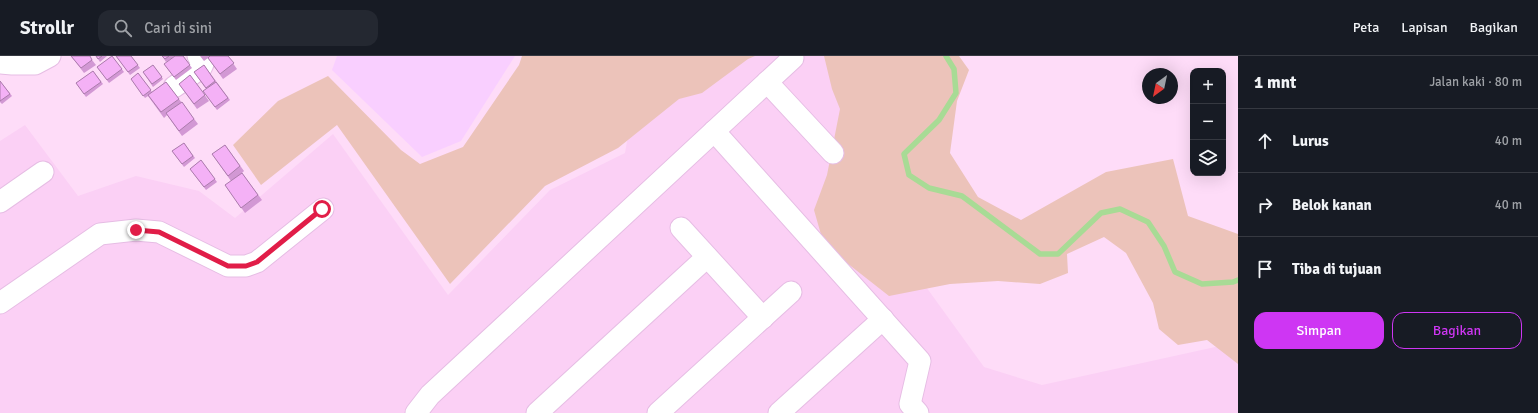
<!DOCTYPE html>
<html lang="id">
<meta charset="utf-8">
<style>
body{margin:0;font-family:Signika,sans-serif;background:#242831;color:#f1f3f6}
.controls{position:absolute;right:12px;top:12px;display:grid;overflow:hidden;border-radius:8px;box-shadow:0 4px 16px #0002}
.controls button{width:36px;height:36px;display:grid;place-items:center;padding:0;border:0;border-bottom:1px solid #363941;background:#171b24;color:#f1f3f6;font:20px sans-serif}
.compass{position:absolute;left:1142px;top:12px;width:36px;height:36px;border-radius:50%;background:#171b24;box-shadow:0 4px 16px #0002;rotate:213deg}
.stop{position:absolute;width:12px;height:12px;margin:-9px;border:3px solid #e11d48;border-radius:50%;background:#fff}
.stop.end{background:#e11d48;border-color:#fff;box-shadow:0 1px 4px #0008}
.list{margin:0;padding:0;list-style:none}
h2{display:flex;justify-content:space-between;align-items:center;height:52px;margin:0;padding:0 16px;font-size:17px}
h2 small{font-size:13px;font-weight:400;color:#9ea1a6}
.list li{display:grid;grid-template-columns:26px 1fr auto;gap:12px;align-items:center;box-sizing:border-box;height:64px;padding:0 16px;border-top:1px solid #363941}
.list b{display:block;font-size:15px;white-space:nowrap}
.list em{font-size:13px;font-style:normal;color:#9ea1a6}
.actions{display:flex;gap:8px;padding:12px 16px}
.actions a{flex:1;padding:9px 0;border:1px solid #ce36f3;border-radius:12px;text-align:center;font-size:14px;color:#ce36f3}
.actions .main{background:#ce36f3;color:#fff}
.icon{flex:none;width:22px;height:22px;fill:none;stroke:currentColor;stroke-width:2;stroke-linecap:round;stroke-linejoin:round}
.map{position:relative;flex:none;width:1238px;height:357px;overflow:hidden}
header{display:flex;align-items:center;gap:24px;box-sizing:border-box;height:56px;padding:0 20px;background:#171b24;border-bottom:1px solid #363941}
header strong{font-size:19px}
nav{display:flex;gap:22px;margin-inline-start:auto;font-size:14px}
.search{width:280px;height:36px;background:#242831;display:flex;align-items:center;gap:10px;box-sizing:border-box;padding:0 14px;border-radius:12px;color:#9ea1a6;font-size:15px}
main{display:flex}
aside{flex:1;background:#171b24}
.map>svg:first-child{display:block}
.residential{fill:#fbd0f5}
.commercial{fill:#f9cfff}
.green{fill:#ecc3ba}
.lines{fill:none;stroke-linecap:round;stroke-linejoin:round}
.stream{stroke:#a8db95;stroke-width:5.5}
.street-casing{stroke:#e6bde4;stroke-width:23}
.street{stroke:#fff;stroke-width:21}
.wall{fill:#d298d4}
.building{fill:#f4b1f6;stroke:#ab7cac}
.route{stroke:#e11d48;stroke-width:5}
</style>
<header>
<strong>Strollr</strong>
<div class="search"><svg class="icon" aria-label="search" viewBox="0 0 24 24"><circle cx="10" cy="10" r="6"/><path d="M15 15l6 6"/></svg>Cari di sini</div>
<nav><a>Peta</a><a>Lapisan</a><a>Bagikan</a></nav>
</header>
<main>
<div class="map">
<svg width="1238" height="357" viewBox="0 0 1238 357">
<rect width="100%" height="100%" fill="#fedcf8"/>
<polygon class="residential" points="713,0 860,0 903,199 984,311 1042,329 1238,286 1238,357 0,357 0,85 25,69 78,140 136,120 199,135 235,162 333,78 448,239 550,134 625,97 638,21"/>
<polygon class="commercial" points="337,0 515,0 461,85 422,101 332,14"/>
<g class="green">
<polygon points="522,0 755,0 748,3 702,37 679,43 618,92 545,130 450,228 337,69 261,129 233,89 278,45 328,20 401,94 420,108 463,91 519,9"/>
<polygon points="824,0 959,0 969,14 957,45 950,97 978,141 1021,164 1106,116 1173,103 1188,160 1238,178 1238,308 1207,284 1178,289 1159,273 1153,247 1126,197 1104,181 1067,198 1068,217 1040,228 998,225 950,228 889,240 824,189 814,154 827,119 840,53 832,33"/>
</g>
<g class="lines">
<polyline class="stream" points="946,0 954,13 956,37 939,64 904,98 909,119 929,132 962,140 1040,198 1058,198 1101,157 1120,153 1148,166 1164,190 1175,216 1202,228 1233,226 1238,224"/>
<g class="street-casing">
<g id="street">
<polyline points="0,7 12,8 35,8 50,0"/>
<polyline points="767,26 833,97"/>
<polyline points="174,31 201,12 203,8 198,0"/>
<polyline points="714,75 920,305 910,348 918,357"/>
<polyline points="0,146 43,116"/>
<polyline points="681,172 763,262"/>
<polyline points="0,247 100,178 136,174 159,176 228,210 246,210 257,206 323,153"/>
<polyline points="416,357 430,339 793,2"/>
<polyline points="537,357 707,201"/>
<polyline points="658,357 791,236"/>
<polyline points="779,357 883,263"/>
</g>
</g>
<use href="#street" class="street"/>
</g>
<g class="wall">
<polygon points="71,0 92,4 96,9 84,17"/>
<polygon points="96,0 107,0 100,6"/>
<polygon points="112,0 124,16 109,27 97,11"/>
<polygon points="116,0 131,0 140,12 130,19"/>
<polygon points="162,0 175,0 166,6"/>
<polygon points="183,0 192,12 176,24 164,8"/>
<polygon points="200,0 228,0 237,13 223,23 208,2 204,5"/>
<polygon points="153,9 163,23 153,31 143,16"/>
<polygon points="204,9 230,44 217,54 203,35 206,33 194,16"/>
<polygon points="93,15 103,28 86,41 76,27"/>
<polygon points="138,17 152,36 166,26 198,68 182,80 167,59 164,62 148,40 145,42 131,23"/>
<polygon points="190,19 209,45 197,53 179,28"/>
<polygon points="0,25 12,40 2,48 0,46"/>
<polygon points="184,87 195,102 184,111 172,95"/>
<polygon points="225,89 244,115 242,117 262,144 245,157 225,129 231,125 212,98"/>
<polygon points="201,104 217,126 206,134 190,113"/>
</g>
<g class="building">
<polygon points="71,0 90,0 92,4 81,12"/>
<polygon points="96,0 102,0 98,3"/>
<polygon points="112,0 122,13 107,24 97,11"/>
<polygon points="116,0 131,0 138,9 128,16"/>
<polygon points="162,0 169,0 165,3"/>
<polygon points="175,0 183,0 190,9 174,21 164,8"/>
<polygon points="210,0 228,0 234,7 220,18 208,2"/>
<polygon points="153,9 162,21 152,28 143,16"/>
<polygon points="204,9 215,25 206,32 194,16"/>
<polygon points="93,15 101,26 84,38 76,27"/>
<polygon points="138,17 151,34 143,40 131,23"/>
<polygon points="190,19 205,39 194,48 179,28"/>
<polygon points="0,25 10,38 0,45"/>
<polygon points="166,26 179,43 161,56 148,39"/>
<polygon points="216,26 228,42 215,51 203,35"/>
<polygon points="182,46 194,63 179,75 166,57"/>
<polygon points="184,87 193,100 182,108 172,95"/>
<polygon points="225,89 240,110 228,120 212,98"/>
<polygon points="201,104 215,123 204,131 190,113"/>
<polygon points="242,117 258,139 241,152 225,129"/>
</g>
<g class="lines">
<polyline class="route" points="136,174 159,176 228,210 246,210 257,206 322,153"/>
</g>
</svg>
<div class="controls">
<button>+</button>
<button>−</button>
<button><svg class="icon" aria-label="layers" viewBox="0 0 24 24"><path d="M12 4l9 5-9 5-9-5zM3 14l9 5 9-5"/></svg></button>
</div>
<svg class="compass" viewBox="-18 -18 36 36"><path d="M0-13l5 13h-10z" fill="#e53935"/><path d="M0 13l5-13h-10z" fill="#9ea1a6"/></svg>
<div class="stop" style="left:322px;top:153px"></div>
<div class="stop end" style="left:136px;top:174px"></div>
</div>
<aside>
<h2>1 mnt<small>Jalan kaki · 80 m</small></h2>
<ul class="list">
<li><svg class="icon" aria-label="ahead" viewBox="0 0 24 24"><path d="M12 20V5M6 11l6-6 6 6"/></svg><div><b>Lurus</b></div><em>40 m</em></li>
<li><svg class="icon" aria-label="right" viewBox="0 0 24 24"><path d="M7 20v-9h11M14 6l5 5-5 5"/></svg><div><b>Belok kanan</b></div><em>40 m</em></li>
<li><svg class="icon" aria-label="arrive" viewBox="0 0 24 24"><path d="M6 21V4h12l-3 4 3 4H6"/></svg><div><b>Tiba di tujuan</b></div></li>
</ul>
<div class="actions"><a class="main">Simpan</a><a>Bagikan</a></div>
</aside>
</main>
